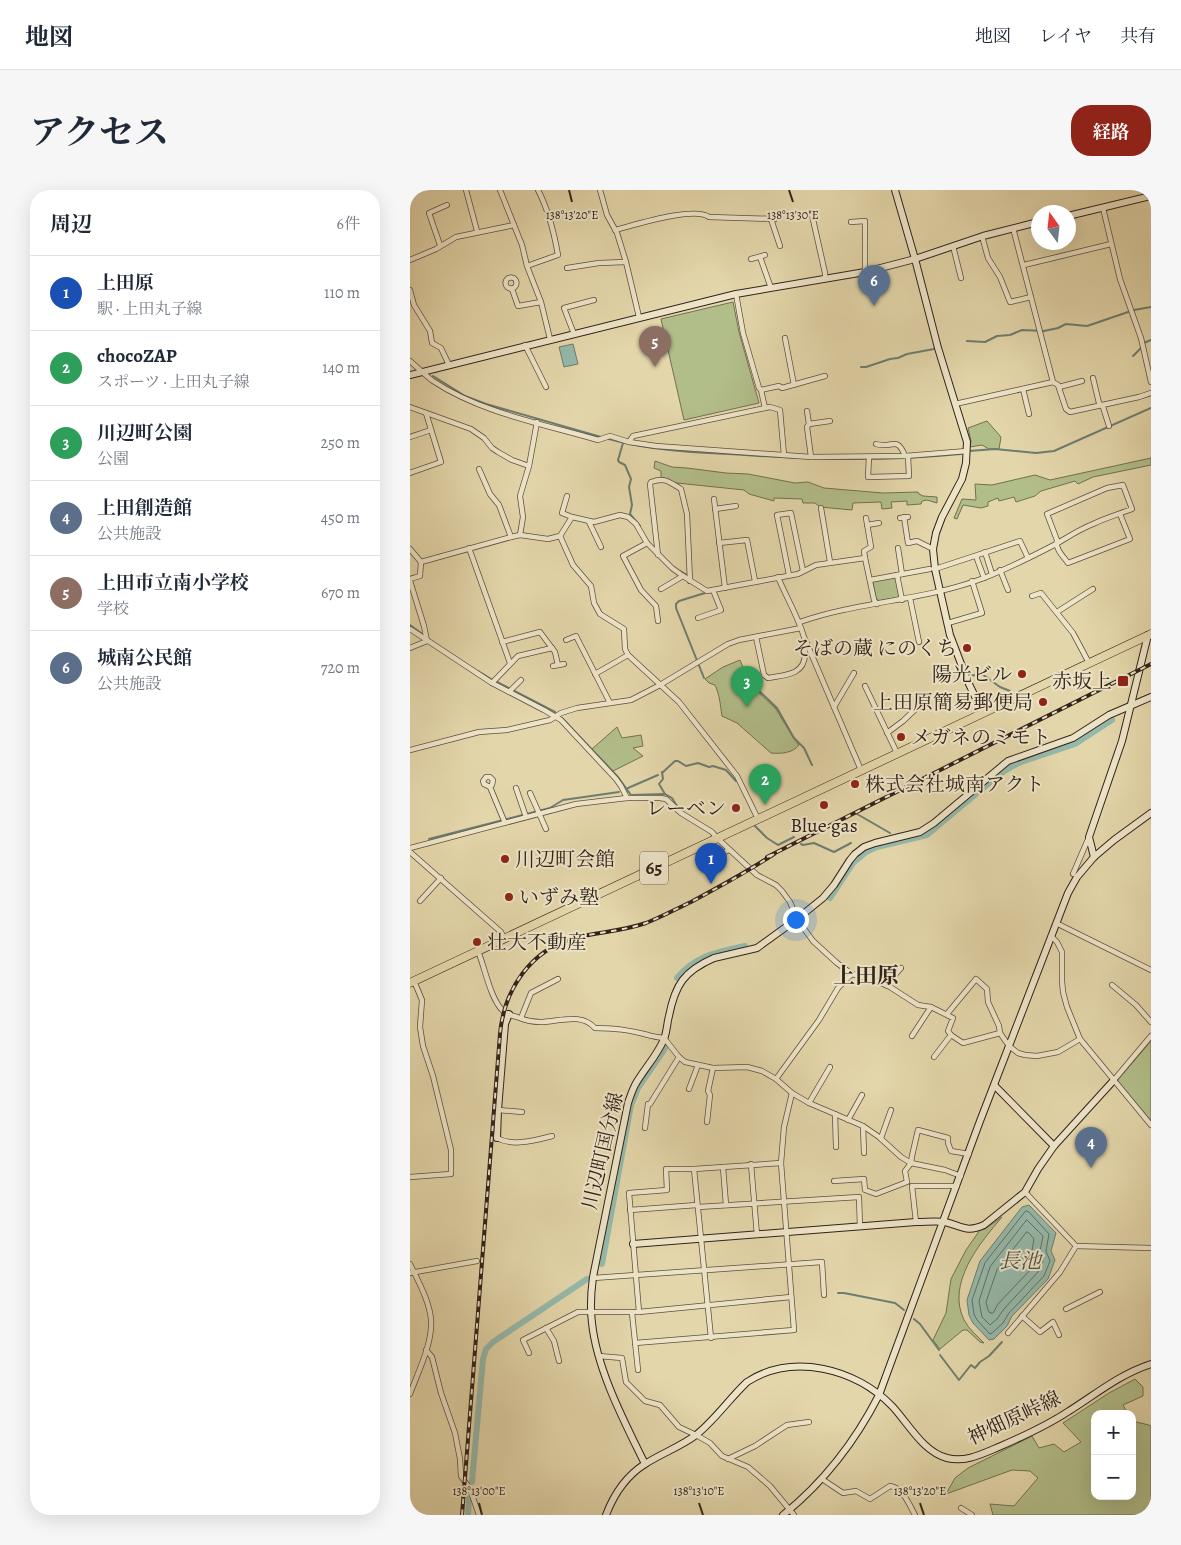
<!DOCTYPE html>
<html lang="ja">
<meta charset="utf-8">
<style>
body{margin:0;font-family:Alegreya,"Noto Serif JP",serif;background:#f6f6f7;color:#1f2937}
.controls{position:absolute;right:15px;bottom:15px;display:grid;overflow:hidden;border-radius:10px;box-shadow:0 5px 20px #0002}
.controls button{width:45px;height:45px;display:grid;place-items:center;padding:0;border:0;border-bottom:1px solid #e0e1e3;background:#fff;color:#1f2937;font:25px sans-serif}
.compass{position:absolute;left:621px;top:15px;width:45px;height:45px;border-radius:50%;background:#fff;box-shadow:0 5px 20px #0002;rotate:345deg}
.you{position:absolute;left:385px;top:729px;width:18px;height:18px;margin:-12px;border:4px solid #fff;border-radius:50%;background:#1a73e8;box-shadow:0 0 0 8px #1a73e833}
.badge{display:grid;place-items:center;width:32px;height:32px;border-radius:50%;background:#8f2418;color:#fff;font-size:16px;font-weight:700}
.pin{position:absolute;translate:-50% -41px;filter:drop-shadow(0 1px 2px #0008)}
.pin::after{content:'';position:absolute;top:26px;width:18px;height:15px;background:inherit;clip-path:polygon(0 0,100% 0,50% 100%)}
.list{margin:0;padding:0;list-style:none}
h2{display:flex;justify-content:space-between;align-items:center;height:65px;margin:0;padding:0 20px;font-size:21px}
h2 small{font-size:16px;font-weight:400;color:#747a83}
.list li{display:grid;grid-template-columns:32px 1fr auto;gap:15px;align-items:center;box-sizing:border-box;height:75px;padding:0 20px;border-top:1px solid #e0e1e3}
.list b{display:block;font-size:19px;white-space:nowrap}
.list p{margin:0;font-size:16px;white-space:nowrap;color:#747a83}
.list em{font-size:16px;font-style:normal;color:#747a83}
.map{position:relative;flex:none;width:741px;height:1325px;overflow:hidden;border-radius:20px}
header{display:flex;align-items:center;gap:30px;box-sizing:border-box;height:70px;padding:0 25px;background:#fff;border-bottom:1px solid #e0e1e3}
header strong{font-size:24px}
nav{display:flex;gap:28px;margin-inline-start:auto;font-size:18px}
.intro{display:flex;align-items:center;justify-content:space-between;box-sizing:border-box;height:120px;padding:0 30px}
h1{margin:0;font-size:35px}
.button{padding:12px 22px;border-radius:20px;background:#8f2418;color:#fff;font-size:18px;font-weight:700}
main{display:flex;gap:30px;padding:0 30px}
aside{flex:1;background:#fff;border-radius:20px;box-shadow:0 5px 20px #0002}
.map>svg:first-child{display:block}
.green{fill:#b2be8a;stroke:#727052}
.water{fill:#95b9ab;stroke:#6d7d71}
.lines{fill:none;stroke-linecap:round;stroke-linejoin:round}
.shore{stroke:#636e62;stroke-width:1}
.stream{stroke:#6d7d71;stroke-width:2}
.canal{stroke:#95b9ab;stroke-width:6}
.street-casing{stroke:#5e4f3e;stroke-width:6}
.secondary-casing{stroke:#31221a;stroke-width:8}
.primary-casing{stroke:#31221a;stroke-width:9}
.street{stroke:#ede4c8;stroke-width:4.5}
.secondary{stroke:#ede4c8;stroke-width:6}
.primary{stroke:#e3d6aa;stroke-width:8}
.rail-casing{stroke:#31221a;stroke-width:4}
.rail{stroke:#ede4c8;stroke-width:2;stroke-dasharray:5.5;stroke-linecap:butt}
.ticks{fill:none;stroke:#31221a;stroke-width:2}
.poi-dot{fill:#8f2418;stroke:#ede4c8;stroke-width:2}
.labels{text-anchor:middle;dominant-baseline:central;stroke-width:4;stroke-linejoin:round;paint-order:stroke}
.shield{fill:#ede4c8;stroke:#695c4e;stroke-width:1}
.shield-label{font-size:19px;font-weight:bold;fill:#31221a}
.poi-label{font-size:20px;fill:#31221a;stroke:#ede4c8;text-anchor:end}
.street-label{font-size:20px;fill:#31221a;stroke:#ede4c8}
.water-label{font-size:21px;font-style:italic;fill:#4f4f46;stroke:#ede4c8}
.quarter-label{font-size:22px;font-weight:bold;fill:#31221a;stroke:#ede4c8}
.ticks-label{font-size:12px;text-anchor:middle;fill:#31221a;stroke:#ede4c8;stroke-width:4;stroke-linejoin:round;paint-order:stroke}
</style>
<header>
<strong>地図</strong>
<nav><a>地図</a><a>レイヤ</a><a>共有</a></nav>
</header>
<div class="intro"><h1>アクセス</h1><a class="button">経路</a></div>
<main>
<aside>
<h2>周辺<small>6件</small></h2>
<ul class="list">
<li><span class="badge" style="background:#1a4fb4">1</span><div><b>上田原</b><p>駅 · 上田丸子線</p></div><em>110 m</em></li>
<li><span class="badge" style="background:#2e9e5b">2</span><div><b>chocoZAP</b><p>スポーツ · 上田丸子線</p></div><em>140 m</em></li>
<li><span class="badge" style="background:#2e9e5b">3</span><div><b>川辺町公園</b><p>公園</p></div><em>250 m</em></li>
<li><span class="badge" style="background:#5c6f8a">4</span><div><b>上田創造館</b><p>公共施設</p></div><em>450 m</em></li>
<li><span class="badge" style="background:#8d6e63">5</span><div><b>上田市立南小学校</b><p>学校</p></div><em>670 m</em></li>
<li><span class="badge" style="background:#5c6f8a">6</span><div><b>城南公民館</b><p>公共施設</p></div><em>720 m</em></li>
</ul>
</aside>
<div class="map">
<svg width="741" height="1325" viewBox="0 0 741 1325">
<rect width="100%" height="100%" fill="#e3d6aa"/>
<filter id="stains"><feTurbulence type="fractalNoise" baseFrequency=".004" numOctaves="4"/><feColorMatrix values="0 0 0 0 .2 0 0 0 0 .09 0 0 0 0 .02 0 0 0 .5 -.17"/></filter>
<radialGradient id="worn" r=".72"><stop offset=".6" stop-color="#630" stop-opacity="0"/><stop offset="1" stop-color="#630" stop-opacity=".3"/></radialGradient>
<g class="green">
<polygon points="323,112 329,142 349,213 274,230 251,129"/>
<polygon points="577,231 591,247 589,259 579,259 572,255 560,257 561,251 558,238"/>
<polygon points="741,268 741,275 683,287 668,294 665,291 631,301 625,306 606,312 604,307 589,311 588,308 578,312 578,316 571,318 553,315 547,329 544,328 552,309 566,310 565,294 582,295 625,285 640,290"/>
<polygon points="245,271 262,277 277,278 316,283 338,284 385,293 398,292 414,298 473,303 508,302 509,304 513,306 527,307 527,313 517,310 512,311 511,314 497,315 497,311 481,312 482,318 472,319 471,312 443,313 442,320 410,317 405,313 393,313 392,309 364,308 364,311 339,304 334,300 267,293 251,287 251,281 244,278"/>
<polygon points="484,386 487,388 490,404 488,407 470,411 466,409 463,392 464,390"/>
<path d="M330,470L334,480L341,490L345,499L366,519L384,549L389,555C383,563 371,564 361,563L327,533L312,526C310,514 310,506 305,495L299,493L295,489L313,477Z"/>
<polygon points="207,537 212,548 231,545 233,556 223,558 233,566 203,581 182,559"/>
<polygon points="741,851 741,931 707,891"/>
<path d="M592,1027C570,1053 536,1093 554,1130C559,1139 567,1146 574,1153L570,1152L557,1140H553L530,1159L523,1150L536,1123L541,1089L556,1060L570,1040L575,1039Z"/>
<polygon points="725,1189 733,1197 733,1206 713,1215 718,1224 685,1224 685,1306 722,1306 722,1231 739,1235 741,1236 741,1325 583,1325 580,1314 604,1316 628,1288 620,1281 602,1280 536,1304 545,1288 558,1278 622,1246 629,1258 644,1254 654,1262 671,1252 653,1233 699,1203"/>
</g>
<g class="water">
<polygon points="163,154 168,174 154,177 149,157"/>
<polygon points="619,1015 646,1043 641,1061 645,1070 638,1089 602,1126 597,1136 584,1149 579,1150 563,1133 559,1125 557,1110 570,1071 612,1017"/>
</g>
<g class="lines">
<g class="shore">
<polygon points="616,1021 619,1022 639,1044 636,1061 640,1071 634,1086 599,1123 593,1133 582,1143 580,1144 567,1130 564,1124 562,1110 575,1073"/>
<polygon points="617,1030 633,1046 630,1061 633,1071 628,1082 594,1119 587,1129 580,1135 572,1127 569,1111 580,1077"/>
<polygon points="617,1042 619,1043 624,1049 622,1061 625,1071 622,1078 588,1114 583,1123 580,1123 578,1120 576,1112 587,1080"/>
</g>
<g class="stream">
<polyline points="557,151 575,152 587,146 600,145 612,140 634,141 648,138 656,134 677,136 724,120 741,117"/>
<polyline points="734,153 741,150"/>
<polyline points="723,166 732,157"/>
<polyline points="451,177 456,177 480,169 488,168 497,164 524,159"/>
<polyline points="23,186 55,206 76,214 191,247"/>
<path d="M195,248C241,261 288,263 335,265C407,270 479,271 551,264"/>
<polyline points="213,253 208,270 209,272 215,275 221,289 219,297 222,315 220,324 230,336"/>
<polyline points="559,261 585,259 626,263 644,261 741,218"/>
<polyline points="270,381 277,385"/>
<polyline points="0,435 11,443"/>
<polyline points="68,481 81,489"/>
<polyline points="559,486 572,484 590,497 600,501"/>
<polyline points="294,488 266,418 266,414 269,411 295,403"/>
<polyline points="87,492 145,522"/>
<polyline points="345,497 367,518 384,548 394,558 402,575"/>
<polyline points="152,528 208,587 221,605 255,604 262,608 268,618"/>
<polyline points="252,582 253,589 249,594 255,604"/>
<polyline points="252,583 265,571 268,571 276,576 288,573 299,577 303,576 316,580 326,591"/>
<polyline points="218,598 248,585"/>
<polyline points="447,624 480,643"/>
<polyline points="344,635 357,648 368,655 384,647"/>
<polyline points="19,649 140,618 153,610 209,602"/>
<polyline points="391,654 393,655 404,653 424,662 441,653"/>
<polyline points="428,1103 434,1103 485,1113 494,1120"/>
<polyline points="504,1129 510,1134 529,1160"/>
<polyline points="530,1165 549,1190 561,1175 565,1178 570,1172 579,1166 592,1152"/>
</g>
<g class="canal">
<polyline points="420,708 443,673 456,662 467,657 517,645 590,584 601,577 611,572 665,554 702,530"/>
<path d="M267,788C286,765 308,762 335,756"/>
<polyline points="192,1074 221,915 228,898 252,863 256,856"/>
<polyline points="62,1292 73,1169 76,1159 83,1152 177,1089"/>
<polyline points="58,1325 59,1308"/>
</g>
<g class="street-casing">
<g id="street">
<polyline points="56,0 67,41"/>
<polyline points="90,0 112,55 117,76 131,112 140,149"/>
<polyline points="190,0 197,25 207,43 216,72 229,127"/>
<polyline points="693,18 710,89 731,148 741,192"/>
<polyline points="402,25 415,83 415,89"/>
<polyline points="361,29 370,56"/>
<polyline points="441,32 455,31 455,82"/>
<polyline points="603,38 643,192 648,195 656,219 660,222 729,207 741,203"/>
<path d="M205,40C225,35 284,16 299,27L365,29"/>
<polyline points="572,46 578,68 590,87 600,112 621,107"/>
<polyline points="30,55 19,23 37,15"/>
<polyline points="543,56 551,88"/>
<polyline points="350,67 361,98"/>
<polyline points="341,69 355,65"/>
<polyline points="0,70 26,59 46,47 104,35"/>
<polyline points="614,75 701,54"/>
<path d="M117,76L148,65C144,42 139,21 128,0"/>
<polyline points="157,78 189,73 216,72"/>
<circle cx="101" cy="93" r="5.5"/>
<polyline points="102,99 108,116 131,112"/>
<polyline points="0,100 4,115 20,141 22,153 31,158 39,175"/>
<polyline points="326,104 333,143 349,198 351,200 355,218 360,217 370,220 374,265"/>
<polyline points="164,144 154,118 184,110"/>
<polyline points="375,148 384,195"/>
<polyline points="115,155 136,197"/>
<path d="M0,171C8,178 15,185 23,191C71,223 134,234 188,250L200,246L219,252L246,256L401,267L495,266L557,261"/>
<polyline points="683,188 689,213 693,217 699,236"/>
<polyline points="649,197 672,191"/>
<polyline points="613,199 619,224"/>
<polyline points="351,200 369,196 372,198 415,186"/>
<polyline points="545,214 643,192"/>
<polyline points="0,217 61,239 74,248 82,258 88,262 102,270 119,276"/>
<polyline points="397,221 399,234 397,237 401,267"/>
<polyline points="399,234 420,231"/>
<polyline points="0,247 21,240"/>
<polyline points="219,252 223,246 355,218"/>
<path d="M466,254C482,259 487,245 495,266"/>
<polyline points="459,267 458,287 499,286 498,266"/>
<polyline points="69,279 80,304 89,315 101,347"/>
<polyline points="0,283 31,272 16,223"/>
<polyline points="157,306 152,323 162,327"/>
<polyline points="304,309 315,398"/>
<polyline points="411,318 420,372"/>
<polyline points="305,319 326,316"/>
<polyline points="494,327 498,353 507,351 523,359"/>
<polyline points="456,328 461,357 454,361 455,368 464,410 467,414"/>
<polyline points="490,328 498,327"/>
<polyline points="179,332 191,357"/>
<polyline points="457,335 469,333"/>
<polyline points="110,345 113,327 110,306 119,276 127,232"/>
<polyline points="150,346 163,375 181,396 184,413 190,424 214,439 215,459 218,465 269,512 327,586 348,629"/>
<polyline points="237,353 213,366 231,400 246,416 248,431"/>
<polyline points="309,353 337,350 345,391"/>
<polyline points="59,358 100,473"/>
<polyline points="488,358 492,384"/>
<polyline points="0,359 11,372"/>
<polyline points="575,362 582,384"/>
<path d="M248,365L240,294L241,292C255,287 259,292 271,299L277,324L280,391"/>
<polyline points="566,366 574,388"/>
<polyline points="525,379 610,351 618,368"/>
<polyline points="590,380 598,400"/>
<polyline points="379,385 367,325 381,323 393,381"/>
<polyline points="487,385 492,410"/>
<path d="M368,387C376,407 388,426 394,447L451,580"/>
<polyline points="0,389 10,386 11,372 101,347 110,345 138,349 150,346 162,327 184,332 210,325 218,327 226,334 237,353 262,378 273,386 297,401 388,384 406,375 455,368"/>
<polyline points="460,390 520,379"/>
<polyline points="0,391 14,436 17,451"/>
<polyline points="251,399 273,386"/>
<polyline points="622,406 631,403 663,443 679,473"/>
<polyline points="500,408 509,452"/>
<polyline points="647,422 683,399"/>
<polyline points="288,428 311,420 303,400"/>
<path d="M390,432C450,411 513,411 574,388C599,378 623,366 646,354C658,347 670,339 683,334C695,328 709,324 722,319L713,295L697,298L637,324L647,350C645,359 653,366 658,373L720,349L710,324"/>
<polyline points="538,433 572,423 562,391"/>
<polyline points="0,439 82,493 134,520 151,530 206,589 211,596 217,608"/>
<path d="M346,447L354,485L358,488C373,485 394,486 395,465C395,460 394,454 394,449"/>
<polyline points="156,450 166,446 200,513"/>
<polyline points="92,452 130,442 145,462 148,475"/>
<polyline points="0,458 17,451"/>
<polyline points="143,476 154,474"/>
<polyline points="185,484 218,465"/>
<polyline points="82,493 108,466 142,458"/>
<polyline points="455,496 487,563"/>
<polyline points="99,502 111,490"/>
<polyline points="424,517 444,483"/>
<polyline points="477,543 493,531 512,513"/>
<polyline points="0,560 69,542 97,540 140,530 151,523 167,518 221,510 250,495 318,454 329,450 391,438"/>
<polyline points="80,597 82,595 83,590 80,587 76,587 73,591 74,594 80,597 95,633"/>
<polyline points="106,598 116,627"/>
<polyline points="120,603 136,639"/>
<polyline points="0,658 166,614 217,608 250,608 256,609 271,623 302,642 307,648 347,685 366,695 372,701 380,712 387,729 403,751 427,773 442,784 462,789 480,797 508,815 521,817 543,828 538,841 541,845 553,853 590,843"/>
<polyline points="287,658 294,672 319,660"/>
<polyline points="0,662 91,742 94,748"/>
<polyline points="663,684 679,647"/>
<polyline points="10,711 31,688"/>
<polyline points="646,733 741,780"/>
<polyline points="641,746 647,752 652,762 652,791 653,802 657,817 670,849 741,935"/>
<path d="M68,761C75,778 80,808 93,821C97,824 103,826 107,827C114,830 123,832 130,832C148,832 171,822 185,838C206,838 218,840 238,845C243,847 249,847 254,848L269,867L275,872L303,878L337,877L352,881L366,889L382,903L399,913L453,936L469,947L491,967L501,973L535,980L551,986"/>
<polyline points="476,795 491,778"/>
<polyline points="702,795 726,815 741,832"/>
<polyline points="537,824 566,789 577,799 578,812 589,836 590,843 599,856 608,863 615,865 627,866 648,862 670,849"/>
<polyline points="111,828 121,803 148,789"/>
<polyline points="502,846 521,817"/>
<polyline points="524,867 541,845"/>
<polyline points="366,889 409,830 428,798 442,784"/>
<polyline points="704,890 741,846"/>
<polyline points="279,899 288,875"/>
<polyline points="399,913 420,877"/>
<polyline points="88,920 112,922"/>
<polyline points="425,924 426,957"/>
<polyline points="438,930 452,905"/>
<polyline points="297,932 300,905 298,901 303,878"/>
<polyline points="453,936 454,963"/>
<polyline points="235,938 238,914 240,914 269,867"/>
<path d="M87,948C103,957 126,950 142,946"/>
<polyline points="471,948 481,920"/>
<polyline points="341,974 347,1045"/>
<polyline points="313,977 316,1015"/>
<polyline points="284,979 301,1148"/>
<polyline points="0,987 41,984 41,960 23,886 13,856 10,837 12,810 4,791"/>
<polyline points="424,991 454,989 455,1000 466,1004 497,992 495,981 501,973 502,966 508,940 538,948 538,953 541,961 559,964"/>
<polyline points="615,1002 666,1056 741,1058"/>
<polyline points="288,1017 449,1007 450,1037"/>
<polyline points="220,1020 287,1015"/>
<polyline points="506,1032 502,996 547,996"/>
<path d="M0,1074C8,1091 19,1110 21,1129C23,1153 8,1182 0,1204"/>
<polyline points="0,1083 67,1071"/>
<polyline points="183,1088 412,1072 414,1105"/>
<polyline points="656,1119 690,1102"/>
<polyline points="229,1122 219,1003 257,1000 256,979 284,979 371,973"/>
<polyline points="222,1123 228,1180"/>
<polyline points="612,1126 630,1142 643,1132 649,1145"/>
<polyline points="136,1138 144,1151 149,1171"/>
<polyline points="598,1143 650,1082 666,1056"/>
<polyline points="225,1153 384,1140 371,973 374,937 382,903"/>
<polyline points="16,1160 22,1167 31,1203 45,1243 50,1269 51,1286 60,1299 69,1325"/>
<polyline points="119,1163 113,1150 168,1122 229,1122 381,1107"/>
<polyline points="189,1166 212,1168 216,1192 235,1211 250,1215 269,1237 286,1245 300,1253 312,1266 338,1277 360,1296 384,1325"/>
<polyline points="318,1269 345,1256 377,1235 399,1232"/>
<path d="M412,1289L433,1303L446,1301L460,1309L480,1296C493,1298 499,1314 505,1325"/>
<polyline points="551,1318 562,1325"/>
</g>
</g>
<g class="secondary-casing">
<g id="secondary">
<polyline points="485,0 505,69 528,158 557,252 556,273 552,289 532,327 526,343 523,359 525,379 540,445 558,492 573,523"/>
<polyline points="658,26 741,6"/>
<polyline points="0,185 326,104 455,82 505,69 573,46 628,32"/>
<polyline points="684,667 679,647 712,551 738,445"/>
<polyline points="585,896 644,956"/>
<polyline points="87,948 88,920 95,834 99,824"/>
<path d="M223,1054L506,1032C516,1032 526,1031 535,1032C552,1036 556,1043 574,1035L615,1002L628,979L644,956L704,890"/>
<path d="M235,1274C214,1231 187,1180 182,1133C180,1118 181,1102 183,1087L218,913C220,907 222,901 225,895C234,879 247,866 254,849C257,842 257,833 259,826C265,795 274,781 304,768L347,758L387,729L413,708L424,695L440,670L445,664L454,657L465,653L510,642L524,633L598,571L663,548L699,525L741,507"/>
<path d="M196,1325C204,1304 216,1286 235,1274C252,1263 270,1257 286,1245C305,1230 319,1209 337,1192C383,1162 446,1179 482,1216C498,1233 513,1262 537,1268C556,1273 574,1263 591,1256C614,1246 638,1235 659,1221C686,1204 710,1184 741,1174"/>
<path d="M373,1325C414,1292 445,1252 469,1205L570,931L658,703L667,687L684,667L704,650L741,623"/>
</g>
</g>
<g class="primary-casing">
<polyline id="primary" points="0,793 741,444"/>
</g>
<use href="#street" class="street"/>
<use href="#secondary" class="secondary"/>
<use href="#primary" class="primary"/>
<g class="rail-casing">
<g id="rail">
<polyline points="357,667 741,474"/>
<path d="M52,1325L90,844C94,800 120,760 165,748C188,742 213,741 236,733C251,727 266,719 281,712C309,697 337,682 364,664"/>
</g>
</g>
<use href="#rail" class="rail"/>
</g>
<path class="ticks" d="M159,0L162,12M379,0L383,12M69,1313L72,1325M289,1313L293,1325M510,1313L514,1325"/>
<g class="poi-dot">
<circle cx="557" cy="458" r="5"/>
<circle cx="612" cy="484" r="5"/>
<rect x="707" y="485" width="12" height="12" rx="2.5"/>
<circle cx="633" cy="512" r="5"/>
<circle cx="491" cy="547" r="5"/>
<circle cx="445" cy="594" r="5"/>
<circle cx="414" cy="615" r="5"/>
<circle cx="326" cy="618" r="5"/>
<circle cx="95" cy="669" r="5"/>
<circle cx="99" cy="707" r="5"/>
<circle cx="67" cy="752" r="5"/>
</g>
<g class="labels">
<rect class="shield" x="230" y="661.5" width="28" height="33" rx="4"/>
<g class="shield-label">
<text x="244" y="678">65</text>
</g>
<g class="poi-label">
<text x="547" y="458">そばの蔵 にのくち</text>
<text x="602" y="484">陽光ビル</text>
<text x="702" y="491">赤坂上</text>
<text x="623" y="512">上田原簡易郵便局</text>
<text x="501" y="547" text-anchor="start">メガネのミモト</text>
<text x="455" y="594" text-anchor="start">株式会社城南アクト</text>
<text x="316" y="618">レーベン</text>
<text x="414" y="635" text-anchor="middle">Blue gas</text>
<text x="105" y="669" text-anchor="start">川辺町会館</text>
<text x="109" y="707" text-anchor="start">いずみ塾</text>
<text x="77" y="752" text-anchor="start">壮大不動産</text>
</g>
<g class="street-label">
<text transform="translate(193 961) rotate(-77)">川辺町国分線</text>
<text transform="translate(604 1228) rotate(-25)">神畑原峠線</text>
</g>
<g class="water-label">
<text x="610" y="1071">長池</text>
</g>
<g class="quarter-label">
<text x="456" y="786">上田原</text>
</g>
</g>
<g class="ticks-label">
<text x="162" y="29">138°13'20"E</text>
<text x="383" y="29">138°13'30"E</text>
<text x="69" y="1305">138°13'00"E</text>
<text x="289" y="1305">138°13'10"E</text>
<text x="510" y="1305">138°13'20"E</text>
</g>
<rect width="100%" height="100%" filter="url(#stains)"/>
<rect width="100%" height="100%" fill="url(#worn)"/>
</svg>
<div class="controls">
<button>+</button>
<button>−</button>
</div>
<svg class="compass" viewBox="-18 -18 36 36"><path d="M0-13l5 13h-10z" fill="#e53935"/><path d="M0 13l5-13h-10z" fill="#747a83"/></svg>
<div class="you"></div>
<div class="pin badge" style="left:301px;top:694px;background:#1a4fb4">1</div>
<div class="pin badge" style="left:355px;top:615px;background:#2e9e5b">2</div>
<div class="pin badge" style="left:337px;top:517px;background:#2e9e5b">3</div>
<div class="pin badge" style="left:681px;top:978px;background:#5c6f8a">4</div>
<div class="pin badge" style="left:245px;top:177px;background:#8d6e63">5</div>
<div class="pin badge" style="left:464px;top:116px;background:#5c6f8a">6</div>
</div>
</main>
